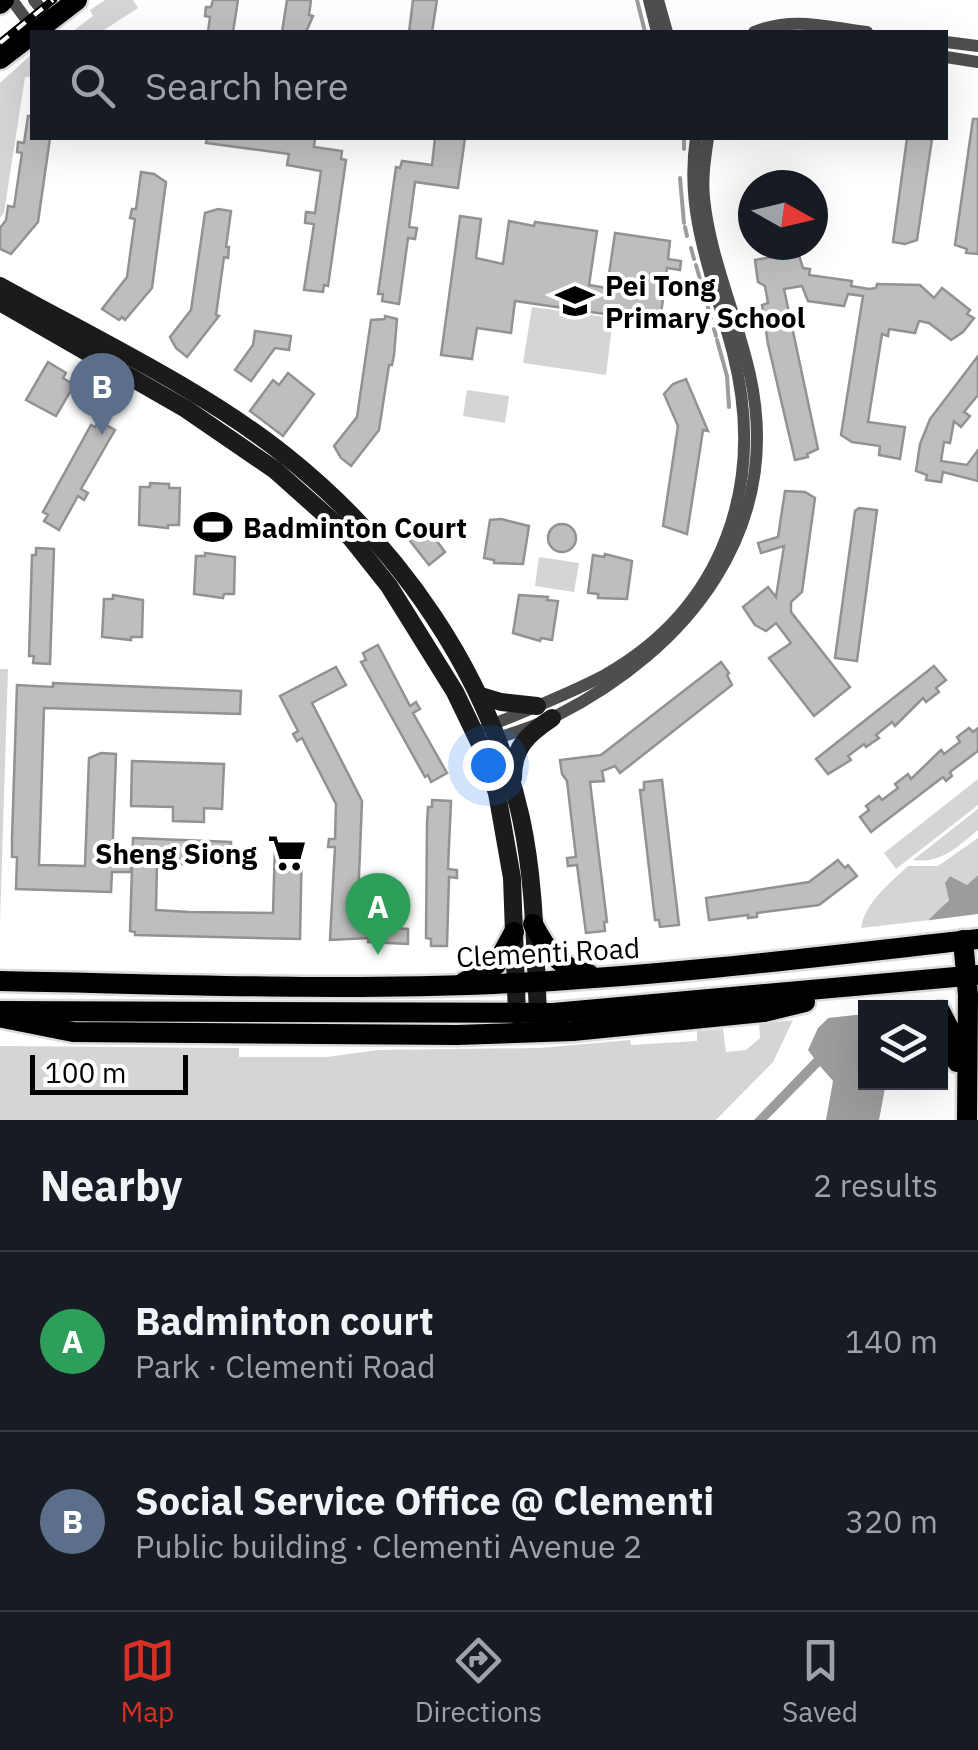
<!DOCTYPE html>
<meta charset="utf-8">
<style>
body{margin:0;font-family:"IBM Plex Sans",sans-serif;background:#20242c;color:#f1f3f6}
.controls{position:absolute;right:30px;bottom:30px;display:grid;overflow:hidden;border-radius:0px;box-shadow:0 10px 40px #0002}
.controls button{width:90px;height:90px;display:grid;place-items:center;padding:0;border:0;border-bottom:2px solid #363941;background:#171b24;color:#f1f3f6;font:50px sans-serif}
.compass{position:absolute;left:738px;top:170px;width:90px;height:90px;border-radius:50%;background:#171b24;box-shadow:0 10px 40px #0002;rotate:98deg}
.scale{position:absolute;left:30px;bottom:25px;width:158px;box-sizing:border-box;padding-left:10px;border:5px solid #000;border-top:0;font-size:28px;line-height:35px;white-space:nowrap;color:#000;-webkit-text-stroke:8px #fff;paint-order:stroke}
.you{position:absolute;left:488px;top:765px;width:35px;height:35px;margin:-25px;border:8px solid #fff;border-radius:50%;background:#1a73e8;box-shadow:0 0 0 15px #1a73e833}
.badge{display:grid;place-items:center;width:65px;height:65px;border-radius:50%;background:#d93025;color:#fff;font-size:32px;font-weight:700}
.pin{position:absolute;translate:-50% -82px;filter:drop-shadow(0 2px 5px #0008)}
.pin::after{content:'';position:absolute;top:52px;width:35px;height:30px;background:inherit;clip-path:polygon(0 0,100% 0,50% 100%)}
.list{margin:0;padding:0;list-style:none}
h2{display:flex;justify-content:space-between;align-items:center;height:130px;margin:0;padding:0 40px;font-size:42px}
h2 small{font-size:32px;font-weight:400;color:#9ea1a6}
.list li{display:grid;grid-template-columns:65px 1fr auto;gap:30px;align-items:center;box-sizing:border-box;height:180px;padding:0 40px;border-top:2px solid #363941}
.list b{display:block;font-size:38px;white-space:nowrap}
.list p{margin:0;font-size:32px;white-space:nowrap;color:#9ea1a6}
.list em{font-size:32px;font-style:normal;color:#9ea1a6}
.icon{flex:none;width:55px;height:55px;fill:none;stroke:currentColor;stroke-width:2;stroke-linecap:round;stroke-linejoin:round}
.map{position:relative;flex:none;width:978px;height:1120px;overflow:hidden}
.search{position:absolute;background:#171b24;box-shadow:0 10px 40px #0002;left:30px;right:30px;top:30px;height:110px;display:flex;align-items:center;gap:25px;box-sizing:border-box;padding:0 35px;border-radius:0px;color:#9ea1a6;font-size:38px}
.sheet{height:490px;background:#171b24}
nav{display:flex;justify-content:space-around;align-items:center;box-sizing:border-box;height:140px;border-top:2px solid #363941;background:#171b24;font-size:28px;color:#9ea1a6}
nav a{display:grid;justify-items:center;gap:5px}
nav .on{color:#d93025}
.map>svg:first-child{display:block}
.green{fill:#d5d5d5}
.water{fill:#9c9c9c}
.pier{fill:#fff}
.lines{fill:none;stroke-linecap:round;stroke-linejoin:round}
.stream{stroke:#9c9c9c;stroke-width:4}
.building{fill:#bebebe;stroke:#929292;stroke-width:2.5}
.primary-casing{stroke:#dbdbdb;stroke-width:25}
.minor{stroke:#4e4e4e;stroke-width:12}
.secondary{stroke:#1b1b1b;stroke-width:18}
.primary{stroke:#000;stroke-width:20}
.rail-casing{stroke:#000;stroke-width:8}
.rail{stroke:#fff;stroke-width:4;stroke-dasharray:11;stroke-linecap:butt}
.labels{text-anchor:middle;dominant-baseline:central;stroke-width:8;stroke-linejoin:round;paint-order:stroke}
.poi-label{font-size:28px;font-weight:bold;fill:#000;stroke:#fff;text-anchor:start}
.street-label{font-size:28px;fill:#000;stroke:#fff}
</style>
<div class="map">
<svg width="978" height="1120" viewBox="0 0 978 1120">
<rect width="100%" height="100%" fill="#fff"/>
<g class="green">
<polygon points="105,0 133,0 138,8 101,32 72,32 93,16 90,10"/>
<polygon points="32,54 32,77 25,77 4,213 0,218 0,83"/>
<polygon points="532,307 613,318 606,375 523,363"/>
<polygon points="467,390 509,396 505,423 463,416"/>
<polygon points="539,557 579,563 574,592 535,586"/>
<polygon points="0,669 8,669 0,923"/>
<polygon points="978,779 978,805 896,869 884,853"/>
<path d="M978,809V830C957,847 941,864 913,860Z"/>
<path d="M978,838V875L967,885L950,876L945,883L949,899L931,920L861,928C865,902 890,883 908,866H938Z"/>
<polygon points="793,1020 773,1062 716,1120 0,1120 0,1046 239,1048 239,1057 327,1057 378,1050 540,1048 630,1040 631,1045 697,1041 697,1031 723,1029 726,1052 746,1050 760,1038 759,1024"/>
</g>
<polygon class="water" points="978,875 978,924 866,1008 866,1082 886,1083 879,1120 826,1120 833,1081 820,1066 767,1120 754,1120 814,1058 808,1050 818,1028 949,900 945,883 950,876 967,885"/>
<polygon class="pier" points="978,914 978,931 903,1008 866,1008 865,1014 828,1018 834,1006 923,921"/>
<g class="lines">
<g class="stream">
<polyline points="637,0 645,32"/>
<polyline points="684,149 684,138"/>
<polyline points="680,178 684,223"/>
<polyline points="685,227 687,236"/>
<polyline points="691,248 694,259"/>
<polyline points="696,265 711,318"/>
<polyline points="714,329 716,336"/>
<polyline points="717,340 727,376 729,407"/>
</g>
</g>
<g class="building">
<polygon points="213,0 238,0 233,32 208,32 210,17 205,16 206,7 211,7"/>
<polygon points="287,0 311,0 309,15 313,16 306,32 282,32"/>
<polygon points="413,0 437,0 432,32 409,32"/>
<polygon points="28,116 32,116 32,138 50,138 38,222 11,254 0,249 0,228 6,220 8,206 14,207 22,153 17,152 18,142 24,143"/>
<polygon points="973,119 978,119 978,254 966,253 967,249 955,245"/>
<polygon points="207,138 315,138 314,147 342,151 341,159 346,160 328,286 324,285 323,292 304,290 314,224 305,223 306,212 315,213 321,171 287,165 289,154 206,143"/>
<polygon points="435,138 465,138 458,188 415,182 409,227 417,228 415,239 408,238 399,304 382,301 383,294 378,294 396,167 400,168 402,161 432,165"/>
<polygon points="907,138 932,139 917,240 905,244 893,242"/>
<polygon points="141,172 154,174 166,182 152,288 125,320 122,317 119,320 102,309 127,277 135,219 130,218 132,209 136,209"/>
<polygon points="218,209 231,211 226,247 229,247 228,258 224,257 216,315 219,316 187,357 176,348 170,337 191,310 205,213"/>
<polygon points="460,216 481,219 476,258 503,264 509,221 534,226 535,222 597,231 589,285 607,288 615,233 670,241 668,259 681,261 680,270 667,268 660,322 515,301 511,333 477,328 472,359 441,355"/>
<polygon points="798,252 803,268 810,269 809,275 852,281 851,286 869,289 876,288 877,284 920,285 934,298 942,288 970,310 967,314 974,318 963,332 951,340 929,323 919,321 915,333 889,329 888,336 882,334 868,422 905,427 900,459 879,455 880,446 852,442 841,435 863,296 848,294 844,306 808,301 802,286 784,289 818,449 807,454 808,457 795,460 768,344 762,305 768,303 765,286 758,282 755,260"/>
<polygon points="385,316 397,319 394,355 392,365 389,365 379,430 351,466 341,458 334,446 357,417 371,320 385,319"/>
<polygon points="255,331 291,336 289,350 275,348 251,381 235,370 253,345"/>
<polygon points="978,356 978,395 964,412 970,416 961,427 954,421 950,443 944,442 941,461 967,465 978,450 978,481 943,472 941,482 926,480 927,475 916,471 920,444 930,419"/>
<polygon points="48,362 66,373 63,378 74,385 56,416 26,400"/>
<polygon points="288,373 314,394 283,436 250,411 273,380 279,385"/>
<polygon points="686,379 708,431 703,430 687,534 663,526 678,426 664,394 673,384"/>
<polygon points="99,421 115,430 81,489 88,493 84,500 78,496 59,530 44,521 48,515 43,512 91,425 95,427"/>
<polygon points="150,483 169,484 169,488 180,488 179,525 168,525 168,528 139,525 140,487 150,487"/>
<polygon points="785,491 805,492 815,498 802,592 791,602 791,612 850,687 814,716 769,658 791,643 776,623 766,631 755,625 743,607 768,587 776,597 784,546 761,553 758,543 778,537"/>
<polygon points="859,508 877,510 857,661 835,658 855,511"/>
<polygon points="501,519 529,526 523,564 494,563 494,560 484,558 490,520"/>
<polygon points="424,524 445,552 429,565 407,537"/>
<circle cx="562" cy="538" r="14"/>
<polygon points="36,548 54,549 50,664 33,663 34,656 29,656 32,555 36,555"/>
<polygon points="205,553 235,557 234,594 224,594 223,598 194,594 196,556 205,556"/>
<polygon points="605,554 632,561 627,599 598,598 598,594 588,593 593,555 604,557"/>
<polygon points="113,595 143,600 142,637 131,637 131,640 102,637 104,599 113,599"/>
<polygon points="519,595 548,597 547,600 558,601 552,640 541,638 540,641 513,633"/>
<polygon points="378,645 410,706 416,702 420,709 413,713 447,773 431,782 428,775 425,777 361,662 366,660 363,653"/>
<polygon points="721,662 729,673 727,675 732,685 620,773 615,766 602,771 604,781 590,782 607,922 604,922 605,931 586,933 577,865 568,866 567,858 576,857 567,781 562,774 560,760 601,755"/>
<polygon points="934,666 946,680 936,688 939,692 926,702 923,698 895,726 892,722 876,735 879,738 866,747 864,744 848,756 851,760 828,774 816,759"/>
<polygon points="336,667 346,685 312,703 362,801 357,926 408,929 408,944 368,942 369,938 330,940 335,847 328,847 329,839 335,839 336,804 302,738 297,741 293,734 298,731 280,696"/>
<polygon points="53,683 241,691 240,714 44,708 39,865 85,866 89,758 101,753 116,754 112,864 131,865 131,872 112,872 111,892 16,889 17,857 12,857 12,838 17,685 53,687"/>
<polygon points="969,728 973,732 978,728 978,751 950,772 952,776 946,781 943,777 871,832 860,817 869,810 866,806 879,796 882,800 898,788 895,784 908,774 911,779 941,750 944,754 960,742 957,737"/>
<polygon points="132,761 224,764 222,809 204,808 204,822 173,821 173,807 131,806"/>
<polygon points="662,780 679,925 660,927 659,920 655,920 640,790 644,790 644,782"/>
<polygon points="432,800 451,801 448,869 457,870 457,878 449,877 447,946 431,946 431,939 426,938 427,824 428,807 432,807"/>
<polygon points="133,838 231,842 231,866 157,863 156,910 189,912 273,913 275,844 302,841 300,939 135,935 135,932 130,931"/>
<polygon points="838,860 845,868 848,865 857,876 819,905 757,913 757,917 748,918 748,915 709,920 706,898 809,882"/>
</g>
<g class="lines">
<g class="primary-casing">
<g id="primary">
<polyline points="0,4 4,0"/>
<polyline points="0,59 77,0"/>
<path d="M533,924C547,951 559,968 589,974"/>
<polyline points="963,940 968,995 967,1120"/>
<path d="M0,981C165,984 329,991 494,984C656,977 817,957 978,939"/>
<polyline points="464,982 496,965 514,932"/>
<polyline points="0,1011 553,1013 978,975"/>
<polyline points="940,1011 952,1034 957,1062"/>
<polyline points="3,1018 73,1032 457,1035 573,1031 764,1012 805,1002"/>
</g>
</g>
<g class="minor">
<polyline points="12,0 34,30"/>
<polyline points="34,0 49,19"/>
<polyline points="649,0 657,32"/>
<polyline points="658,0 667,32"/>
<path d="M754,32C794,16 826,27 867,32"/>
<polyline points="946,42 978,46"/>
<polyline points="946,57 978,62"/>
<path d="M486,727C526,711 567,695 605,675C725,607 766,483 733,353C714,280 684,215 696,138"/>
<path d="M492,740C513,733 536,726 556,716C688,649 784,530 750,375C737,316 710,258 704,198C702,178 705,158 708,138"/>
</g>
<g class="secondary">
<path d="M0,286C92,337 205,391 286,456C400,547 489,675 521,818C535,882 535,949 538,1014"/>
<polyline points="0,302 186,409 275,470 350,537 389,586 455,692 480,744 497,793 512,878 517,1015"/>
<polyline points="481,696 501,702 537,706"/>
<path d="M513,778C513,747 528,734 552,718"/>
</g>
<use href="#primary" class="primary"/>
<g class="rail-casing">
<polyline id="rail" points="0,43 53,0"/>
</g>
<use href="#rail" class="rail"/>
</g>
<defs>
<g id="school-bare" transform="scale(3)"><path d="M0-5L7-2L0 1L-7-2ZM-4 1L0 2.5L4 1V4Q0 6-4 4Z" fill="#000" stroke="#fff" stroke-width="2.5" paint-order="stroke"/></g>
<g id="stadium-bare" transform="scale(3)"><path d="M0-5a6.5 5 0 1 0 0 10a6.5 5 0 1 0 0-10ZM-3.5-1.8h7v3.6h-7Z" fill="#000" stroke="#fff" stroke-width="2.5" paint-order="stroke"/></g>
<g id="supermarket-bare" transform="scale(3)"><path d="M-6-5.5h2.5l.6 2H6L4.5 2H-2.5L-4.4-4H-6ZM-1.5 3.2a1.3 1.3 0 1 0 .1 0ZM3 3.2a1.3 1.3 0 1 0 .1 0Z" fill="#000" stroke="#fff" stroke-width="2.5" paint-order="stroke"/></g>
</defs>
<g fill-rule="evenodd">
<use href="#school-bare" x="575" y="301"/>
<use href="#stadium-bare" x="213" y="527"/>
<use href="#supermarket-bare" x="287" y="853"/>
</g>
<g class="labels">
<g class="poi-label">
<text x="605" y="285">Pei Tong<tspan x="605" dy="32">Primary School</tspan></text>
<text x="243" y="527">Badminton Court</text>
<text x="257" y="853" text-anchor="end">Sheng Siong</text>
</g>
<g class="street-label">
<text transform="translate(548 952) rotate(-3)">Clementi Road</text>
</g>
</g>
</svg>
<div class="controls">
<button><svg class="icon" aria-label="layers" viewBox="0 0 24 24"><path d="M12 4l9 5-9 5-9-5zM3 14l9 5 9-5"/></svg></button>
</div>
<svg class="compass" viewBox="-18 -18 36 36"><path d="M0-13l5 13h-10z" fill="#e53935"/><path d="M0 13l5-13h-10z" fill="#9ea1a6"/></svg>
<div class="scale">100 m</div>
<div class="you"></div>
<div class="pin badge" style="left:378px;top:955px;background:#2e9e5b">A</div>
<div class="pin badge" style="left:102px;top:435px;background:#5c6f8a">B</div>
<div class="search"><svg class="icon" aria-label="search" viewBox="0 0 24 24"><circle cx="10" cy="10" r="6"/><path d="M15 15l6 6"/></svg>Search here</div>
</div>
<section class="sheet">
<h2>Nearby<small>2 results</small></h2>
<ul class="list">
<li><span class="badge" style="background:#2e9e5b">A</span><div><b>Badminton court</b><p>Park · Clementi Road</p></div><em>140 m</em></li>
<li><span class="badge" style="background:#5c6f8a">B</span><div><b>Social Service Office @ Clementi</b><p>Public building · Clementi Avenue 2</p></div><em>320 m</em></li>
</ul>
</section>
<nav>
<a class="on"><svg class="icon" aria-label="map" viewBox="0 0 24 24"><path d="M3 6l6-2 6 2 6-2v14l-6 2-6-2-6 2zM9 4v14M15 6v14"/></svg>Map</a>
<a><svg class="icon" aria-label="directions" viewBox="0 0 24 24"><path d="M12 3l9 9-9 9-9-9zM9 14v-3h6M13 9l2 2-2 2"/></svg>Directions</a>
<a><svg class="icon" aria-label="saved" viewBox="0 0 24 24"><path d="M7 4h10v16l-5-4-5 4z"/></svg>Saved</a>
</nav>
